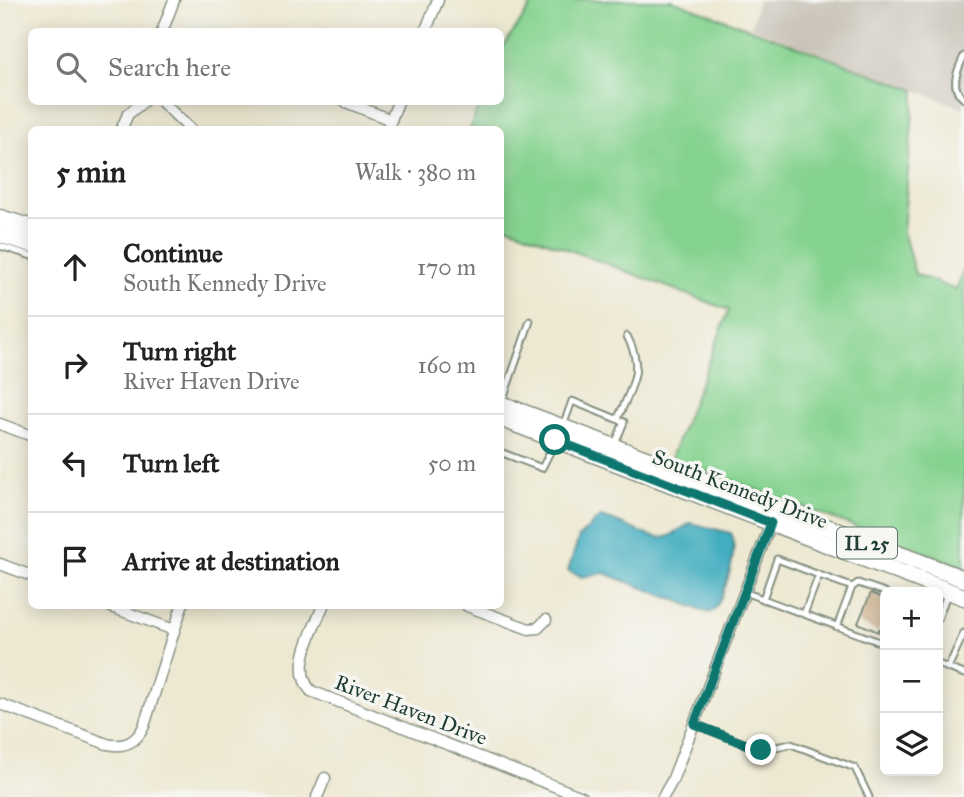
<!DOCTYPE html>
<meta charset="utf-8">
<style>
body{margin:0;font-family:"IM FELL Great Primer",serif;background:#f2f2f2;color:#222}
.controls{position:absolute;right:21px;bottom:21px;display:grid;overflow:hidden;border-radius:10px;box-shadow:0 4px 18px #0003}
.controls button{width:63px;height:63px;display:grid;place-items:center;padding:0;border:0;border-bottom:2px solid #e0e0e0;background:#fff;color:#222;font:35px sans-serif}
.stop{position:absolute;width:21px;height:21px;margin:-16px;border:5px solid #0f766e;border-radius:50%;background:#fff}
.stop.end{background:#0f766e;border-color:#fff;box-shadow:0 2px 7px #0008}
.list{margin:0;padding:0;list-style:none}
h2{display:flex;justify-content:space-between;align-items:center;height:91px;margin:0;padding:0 28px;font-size:30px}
h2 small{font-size:23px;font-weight:400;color:#767676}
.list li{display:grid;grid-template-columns:46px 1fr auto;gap:21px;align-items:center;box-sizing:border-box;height:98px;padding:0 28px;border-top:2px solid #e0e0e0}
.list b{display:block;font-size:26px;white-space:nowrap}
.list p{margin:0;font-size:23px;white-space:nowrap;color:#767676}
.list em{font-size:23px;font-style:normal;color:#767676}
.icon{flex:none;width:38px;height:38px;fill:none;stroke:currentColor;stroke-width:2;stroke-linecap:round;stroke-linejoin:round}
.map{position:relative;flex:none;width:964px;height:797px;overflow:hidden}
.search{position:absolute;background:#fff;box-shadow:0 4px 18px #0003;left:28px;top:28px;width:476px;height:77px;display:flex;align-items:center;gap:18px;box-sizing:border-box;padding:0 24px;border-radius:10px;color:#767676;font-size:26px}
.panel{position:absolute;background:#fff;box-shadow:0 4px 18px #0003;left:28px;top:126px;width:476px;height:483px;border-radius:10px}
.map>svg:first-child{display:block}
.industrial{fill:#c9c3b8}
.green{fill:#86d390;stroke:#528862;stroke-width:2}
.water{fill:#42adc0;stroke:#30757a;stroke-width:2}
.building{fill:#c9a981}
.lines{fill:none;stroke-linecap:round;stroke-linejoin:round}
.service-casing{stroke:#869282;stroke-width:9}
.minor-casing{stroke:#869282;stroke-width:13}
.primary-casing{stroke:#869282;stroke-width:19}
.service{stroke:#fff;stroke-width:5}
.minor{stroke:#fff;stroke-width:10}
.primary{stroke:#fff;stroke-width:16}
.route{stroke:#0f766e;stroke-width:9}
.labels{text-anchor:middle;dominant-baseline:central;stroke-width:7;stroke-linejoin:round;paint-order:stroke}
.shield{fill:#f6f6f2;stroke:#60746d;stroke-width:2}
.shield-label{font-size:19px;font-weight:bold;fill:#1f3d34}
.street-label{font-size:21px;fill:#1f3d34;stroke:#f6f6f2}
</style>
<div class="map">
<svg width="964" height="797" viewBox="0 0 964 797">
<rect width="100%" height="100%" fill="#f6f6f2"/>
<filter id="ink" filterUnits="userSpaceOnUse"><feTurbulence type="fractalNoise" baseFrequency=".0143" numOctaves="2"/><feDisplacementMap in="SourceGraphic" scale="14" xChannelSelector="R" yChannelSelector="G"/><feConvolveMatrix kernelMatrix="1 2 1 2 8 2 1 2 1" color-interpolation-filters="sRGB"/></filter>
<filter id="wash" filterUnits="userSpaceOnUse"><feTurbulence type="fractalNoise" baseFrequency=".00686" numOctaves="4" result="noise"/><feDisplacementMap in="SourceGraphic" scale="28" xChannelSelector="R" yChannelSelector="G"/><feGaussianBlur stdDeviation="1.57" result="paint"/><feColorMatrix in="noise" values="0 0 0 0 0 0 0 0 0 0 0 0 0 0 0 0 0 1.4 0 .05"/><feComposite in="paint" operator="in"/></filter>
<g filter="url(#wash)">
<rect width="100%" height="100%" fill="#ede8d1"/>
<polygon class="industrial" points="758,0 964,0 964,109 751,27"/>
<polygon class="green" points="535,0 672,0 915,90 903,231 915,274 956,290 964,269 964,567 671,458 729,310 501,224 500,130 470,129 480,102 500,102 501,50"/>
<path class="water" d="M600,517C617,519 653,542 666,537C675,535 683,527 691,523L731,533C740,548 724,596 714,610L709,613L604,573L582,577L568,571L579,537Z"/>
<g id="blocks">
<polygon class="building" points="871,593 885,599 885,631 879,629 878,632 858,623"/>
</g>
</g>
<g filter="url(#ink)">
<use href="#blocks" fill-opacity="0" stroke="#869282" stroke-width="2"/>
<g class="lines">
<g class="service-casing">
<g id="service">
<path d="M964,56C957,71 949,87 964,99"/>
<polyline points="0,246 32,256"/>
<polyline points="502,402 530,321"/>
<path d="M618,418C632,386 645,369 627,336"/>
<polyline points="563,426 572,401 624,422 615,444"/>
<polyline points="500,452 542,468 555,442"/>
<polyline points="819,575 852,587 837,627"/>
<polyline points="852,587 858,583 885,592"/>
<polyline points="744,592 885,644"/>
<polyline points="763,599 777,559 819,575 804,614"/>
<polyline points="938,619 947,594"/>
<polyline points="938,664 964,674"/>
<polyline points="948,668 964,633"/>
<polyline points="694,724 761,750 791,744 855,768 869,797"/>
</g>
</g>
<g class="minor-casing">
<g id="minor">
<polyline points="162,32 174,0"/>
<polyline points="425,32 438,0"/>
<polyline points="162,102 191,130"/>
<polyline points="346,102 391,120"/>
<polyline points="121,130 128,114 143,102"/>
<polyline points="387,130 398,102"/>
<polyline points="0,424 32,436"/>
<polyline points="0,564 32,576"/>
<polyline points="109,606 174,630"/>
<path d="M323,606C314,629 290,668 311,691L582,797"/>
<polyline points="467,606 529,629 538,628 546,620"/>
<path d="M0,704L107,744C124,748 137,742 144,726L182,606"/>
<polyline points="317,797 325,778"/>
<polyline points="663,797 672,781 771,523"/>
</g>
</g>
<g class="primary-casing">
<g id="primary">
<polyline points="0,218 32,228"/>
<polyline points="0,234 32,244"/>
<polyline points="500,404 964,579"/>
<polyline points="500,418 964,597"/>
</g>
</g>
<use href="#service" class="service"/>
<use href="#minor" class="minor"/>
<use href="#primary" class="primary"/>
</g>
</g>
<g class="lines" filter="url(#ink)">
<polyline class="route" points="555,440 771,523 694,724 761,750"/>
</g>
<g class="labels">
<rect class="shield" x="837" y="527.5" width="60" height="31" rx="5"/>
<g class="shield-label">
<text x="867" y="543">IL 25</text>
</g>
<g class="street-label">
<text transform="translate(740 489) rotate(21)">South Kennedy Drive</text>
<text transform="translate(411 710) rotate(21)">River Haven Drive</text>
</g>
</g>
</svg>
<div class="controls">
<button>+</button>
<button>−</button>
<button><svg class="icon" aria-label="layers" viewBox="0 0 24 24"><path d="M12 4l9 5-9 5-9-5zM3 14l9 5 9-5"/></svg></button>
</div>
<div class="stop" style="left:555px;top:440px"></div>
<div class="stop end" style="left:761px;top:750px"></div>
<div class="search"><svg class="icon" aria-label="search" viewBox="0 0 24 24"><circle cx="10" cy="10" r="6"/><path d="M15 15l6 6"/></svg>Search here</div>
<section class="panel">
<h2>5 min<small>Walk · 380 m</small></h2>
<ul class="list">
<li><svg class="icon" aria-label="ahead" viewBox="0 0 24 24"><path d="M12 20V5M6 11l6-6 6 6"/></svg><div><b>Continue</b><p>South Kennedy Drive</p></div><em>170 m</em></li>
<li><svg class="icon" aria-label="right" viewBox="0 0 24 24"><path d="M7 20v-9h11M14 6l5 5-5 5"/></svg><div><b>Turn right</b><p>River Haven Drive</p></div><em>160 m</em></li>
<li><svg class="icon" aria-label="left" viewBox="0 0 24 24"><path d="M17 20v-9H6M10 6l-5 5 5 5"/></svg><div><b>Turn left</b></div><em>50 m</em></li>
<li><svg class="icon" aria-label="arrive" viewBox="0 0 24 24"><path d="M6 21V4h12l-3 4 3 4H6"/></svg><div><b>Arrive at destination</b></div></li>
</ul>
</section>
</div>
